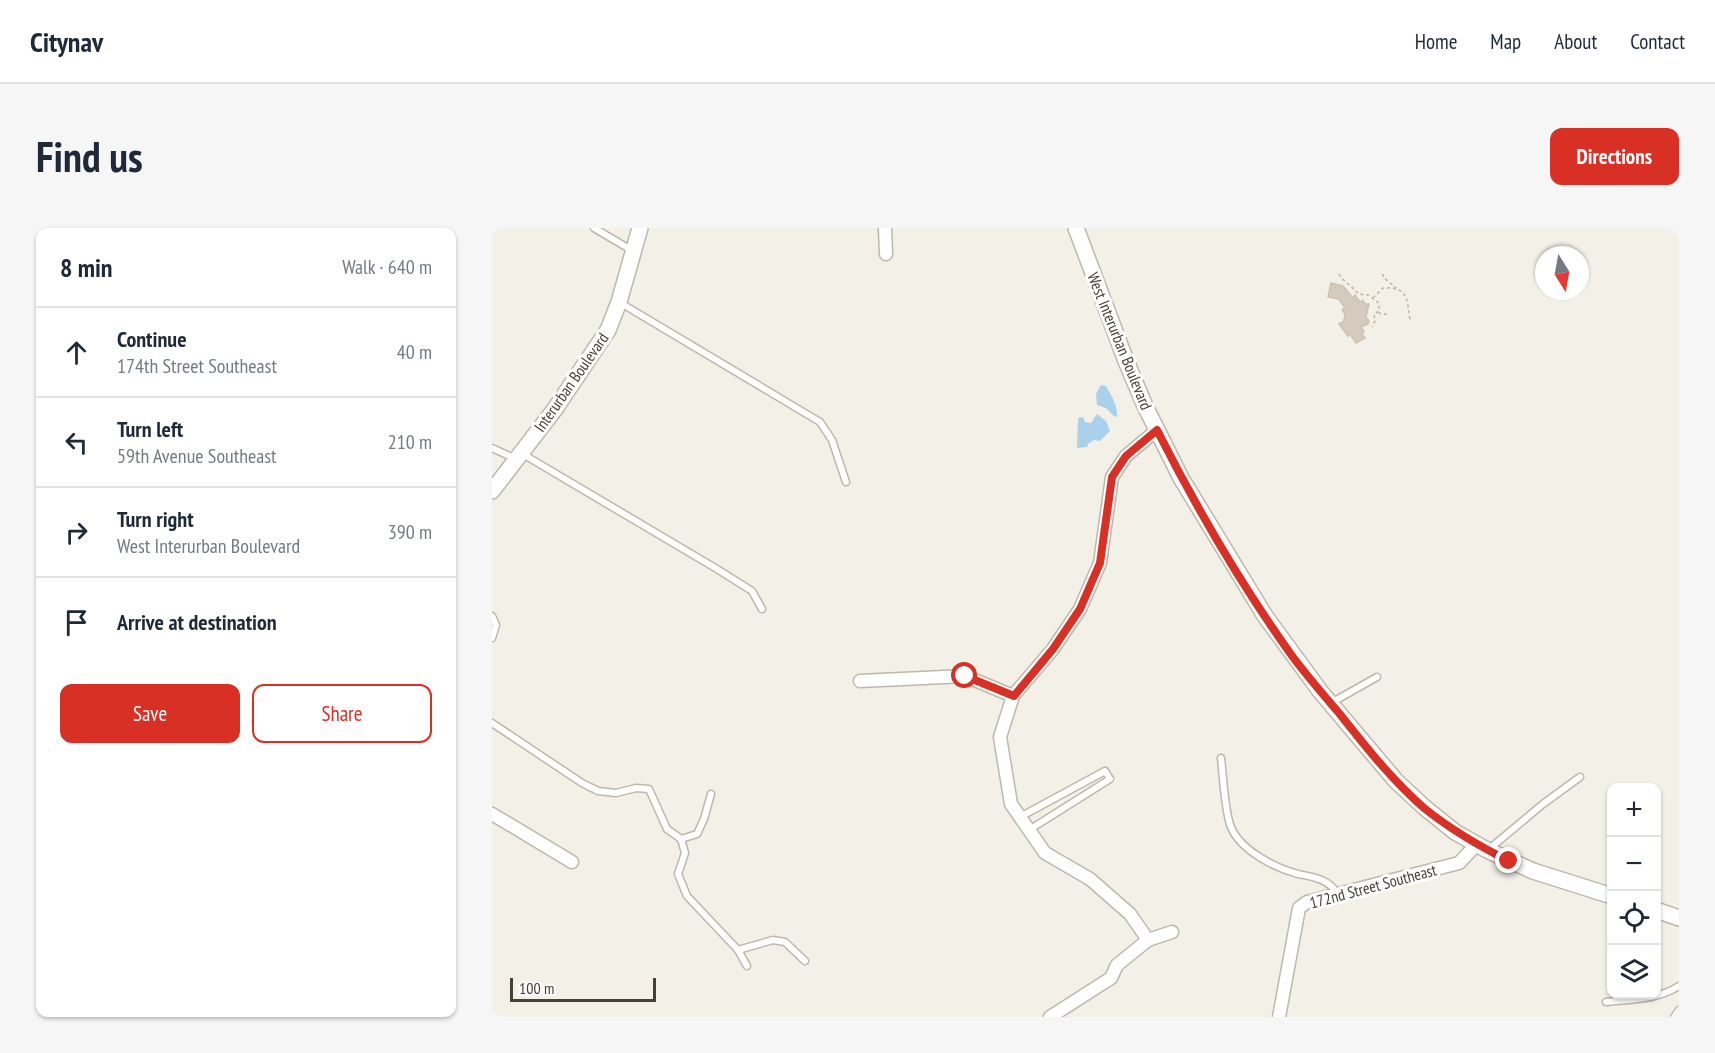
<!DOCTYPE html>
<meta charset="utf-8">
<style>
body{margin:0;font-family:"PT Sans Narrow",sans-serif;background:#f6f6f7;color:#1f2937}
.controls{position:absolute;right:18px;bottom:18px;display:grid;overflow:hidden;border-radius:12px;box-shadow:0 2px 4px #0004}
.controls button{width:54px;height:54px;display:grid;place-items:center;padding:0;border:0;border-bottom:2px solid #e0e1e3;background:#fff;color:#1f2937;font:30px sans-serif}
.compass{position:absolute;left:1043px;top:18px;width:54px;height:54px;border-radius:50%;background:#fff;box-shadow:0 2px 4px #0004;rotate:169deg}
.scale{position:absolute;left:18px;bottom:15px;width:146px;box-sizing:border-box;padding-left:6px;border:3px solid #464037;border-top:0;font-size:16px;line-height:21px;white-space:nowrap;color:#464037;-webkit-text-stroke:4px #fff;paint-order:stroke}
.stop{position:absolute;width:18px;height:18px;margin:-14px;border:4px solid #d93025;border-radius:50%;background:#fff}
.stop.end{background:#d93025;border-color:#fff;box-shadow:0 2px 6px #0008}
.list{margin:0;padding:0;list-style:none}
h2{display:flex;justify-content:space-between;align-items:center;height:78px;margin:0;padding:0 24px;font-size:26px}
h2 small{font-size:20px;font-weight:400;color:#747a83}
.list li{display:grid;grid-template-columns:39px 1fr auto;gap:18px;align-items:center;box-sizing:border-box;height:90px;padding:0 24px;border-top:2px solid #e0e1e3}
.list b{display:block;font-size:22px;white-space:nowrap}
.list p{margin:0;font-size:20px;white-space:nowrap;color:#747a83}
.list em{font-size:20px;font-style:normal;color:#747a83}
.actions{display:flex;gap:12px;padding:18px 24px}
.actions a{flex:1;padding:14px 0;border:2px solid #d93025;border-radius:12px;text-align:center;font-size:21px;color:#d93025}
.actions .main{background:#d93025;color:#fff}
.icon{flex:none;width:33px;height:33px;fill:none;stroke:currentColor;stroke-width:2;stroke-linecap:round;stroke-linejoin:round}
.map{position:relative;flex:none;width:1187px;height:789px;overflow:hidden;border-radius:12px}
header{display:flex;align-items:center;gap:36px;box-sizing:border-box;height:84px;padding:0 30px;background:#fff;border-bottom:2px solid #e0e1e3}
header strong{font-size:28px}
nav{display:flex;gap:33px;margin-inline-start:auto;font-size:21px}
.intro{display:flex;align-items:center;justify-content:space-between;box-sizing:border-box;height:144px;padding:0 36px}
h1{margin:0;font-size:42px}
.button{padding:15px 27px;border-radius:12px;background:#d93025;color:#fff;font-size:21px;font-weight:700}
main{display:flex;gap:36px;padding:0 36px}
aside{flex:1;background:#fff;border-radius:12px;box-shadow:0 2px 4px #0004}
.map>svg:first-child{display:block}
.water{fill:#a9d1eb}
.building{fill:#d4cbbe;stroke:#cec3b2;stroke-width:1.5}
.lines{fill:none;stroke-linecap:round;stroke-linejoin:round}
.service-casing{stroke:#beb7ab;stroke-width:9}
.minor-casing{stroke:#beb7ab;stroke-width:15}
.tertiary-casing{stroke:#beb7ab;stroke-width:18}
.path{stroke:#beb39e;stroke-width:1.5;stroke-dasharray:3 3;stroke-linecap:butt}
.service{stroke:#fff;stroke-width:6}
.minor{stroke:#fff;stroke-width:12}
.tertiary{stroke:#fff;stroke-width:15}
.route{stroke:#d93025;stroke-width:8}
.labels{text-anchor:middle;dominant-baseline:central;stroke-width:6;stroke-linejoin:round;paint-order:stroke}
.street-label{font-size:16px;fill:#464037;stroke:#fff}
</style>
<header>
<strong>Citynav</strong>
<nav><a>Home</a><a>Map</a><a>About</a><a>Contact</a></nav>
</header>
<div class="intro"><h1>Find us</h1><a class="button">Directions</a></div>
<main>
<aside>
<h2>8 min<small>Walk · 640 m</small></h2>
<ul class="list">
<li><svg class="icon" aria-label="ahead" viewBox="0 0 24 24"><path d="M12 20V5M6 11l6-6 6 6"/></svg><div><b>Continue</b><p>174th Street Southeast</p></div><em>40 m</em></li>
<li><svg class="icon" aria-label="left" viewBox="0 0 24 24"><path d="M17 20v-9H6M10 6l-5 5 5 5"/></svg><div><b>Turn left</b><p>59th Avenue Southeast</p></div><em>210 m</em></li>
<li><svg class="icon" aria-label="right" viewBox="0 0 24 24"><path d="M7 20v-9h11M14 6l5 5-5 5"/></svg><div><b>Turn right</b><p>West Interurban Boulevard</p></div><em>390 m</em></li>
<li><svg class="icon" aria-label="arrive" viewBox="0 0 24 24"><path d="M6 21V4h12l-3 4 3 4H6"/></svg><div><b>Arrive at destination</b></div></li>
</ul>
<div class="actions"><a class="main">Save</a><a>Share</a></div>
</aside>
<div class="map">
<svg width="1187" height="789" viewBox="0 0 1187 789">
<rect width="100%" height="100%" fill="#f3f0e8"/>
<g class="water">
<path d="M609,157L614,158C619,167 626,178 625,188L623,189L614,180L605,177L604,166Z"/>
<polygon points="605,186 614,193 618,203 608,213 602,212 596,216 595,219 585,220 586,190 591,189 593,194 599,195"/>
</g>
<polygon class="building" points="839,55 851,58 861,70 863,67 868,74 871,72 873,76 877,76 874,89 877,93 876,96 869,99 872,104 870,106 873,110 864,115 858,106 856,108 847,96 852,93 853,86 850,82 853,80 847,71 836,69"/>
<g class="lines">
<g class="service-casing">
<g id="service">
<polyline points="102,0 141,23"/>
<polyline points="127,74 328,194 340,212 354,254"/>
<polyline points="0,220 24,231"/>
<polyline points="29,225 225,341 260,363 270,381"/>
<polyline points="0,388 4,397 0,410"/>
<polyline points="839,475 885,449"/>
<polyline points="0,495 90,555 106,563 124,565 144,560 157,561 175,601 189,611 205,606 212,591 219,566"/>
<path d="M729,530C731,547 733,586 739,599C748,622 783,640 806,646C822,649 836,651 846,666"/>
<polyline points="528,589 613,543 618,551 537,602"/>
<polyline points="189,611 193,625 186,646 195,668 246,722 255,738"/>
<polyline points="996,622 1051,576 1088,549"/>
<polyline points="246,722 281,712 293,714 313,733"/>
<path d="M1114,774C1140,771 1165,772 1187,758"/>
<polyline points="1182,789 1187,782"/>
</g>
</g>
<g class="minor-casing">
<g id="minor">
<polyline points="393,0 394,26"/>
<polyline points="368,453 473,448 521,468"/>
<polyline points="0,586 80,634"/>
<polyline points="656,712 638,686 598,651 553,625 519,576 508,509 521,468 561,421 588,381 608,335 620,249 634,228 665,202"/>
<polyline points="558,789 619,750 625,737 656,712 680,704"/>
<polyline points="787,789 807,680 815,674 967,635 985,616"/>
</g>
</g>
<g class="tertiary-casing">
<g id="tertiary">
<polyline points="584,0 634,133 653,178 689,250 773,388 828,463 904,553 932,579 963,604 995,622 1041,643 1120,668"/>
<polyline points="0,263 63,181 116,102 127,74 148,0"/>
<polyline points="1164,682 1187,690"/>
</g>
</g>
<g class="path">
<path d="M847,46C852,55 861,58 866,66L876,67L887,75V83L882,86L883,93L880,99"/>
<polyline points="891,46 891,49 904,60"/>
<path d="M881,70L891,60C917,58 915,73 918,92"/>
<polyline points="886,85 897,87"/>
</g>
<use href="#service" class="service"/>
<use href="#minor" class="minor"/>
<use href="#tertiary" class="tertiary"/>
</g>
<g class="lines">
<path class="route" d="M473,448L522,468L561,421L588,381L608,335L620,249L634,228L665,202C704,279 748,355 798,425C813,446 830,465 847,485C873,518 900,552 932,580C958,601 987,618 1017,633"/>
</g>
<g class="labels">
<g class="street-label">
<text transform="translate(628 113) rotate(68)">West Interurban Boulevard</text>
<text transform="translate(79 154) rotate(-55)">Interurban Boulevard</text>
<text transform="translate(881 658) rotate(-15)">172nd Street Southeast</text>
</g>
</g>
</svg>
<div class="controls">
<button>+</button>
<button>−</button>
<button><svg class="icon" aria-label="locate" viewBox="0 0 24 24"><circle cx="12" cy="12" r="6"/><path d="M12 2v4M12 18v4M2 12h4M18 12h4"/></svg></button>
<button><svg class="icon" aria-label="layers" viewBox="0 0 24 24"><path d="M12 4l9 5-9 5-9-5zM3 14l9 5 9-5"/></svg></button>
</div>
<svg class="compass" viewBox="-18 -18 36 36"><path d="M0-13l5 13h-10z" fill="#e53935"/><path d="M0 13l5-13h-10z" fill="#747a83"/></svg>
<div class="scale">100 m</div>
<div class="stop" style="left:473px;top:448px"></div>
<div class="stop end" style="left:1017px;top:633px"></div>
</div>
</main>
